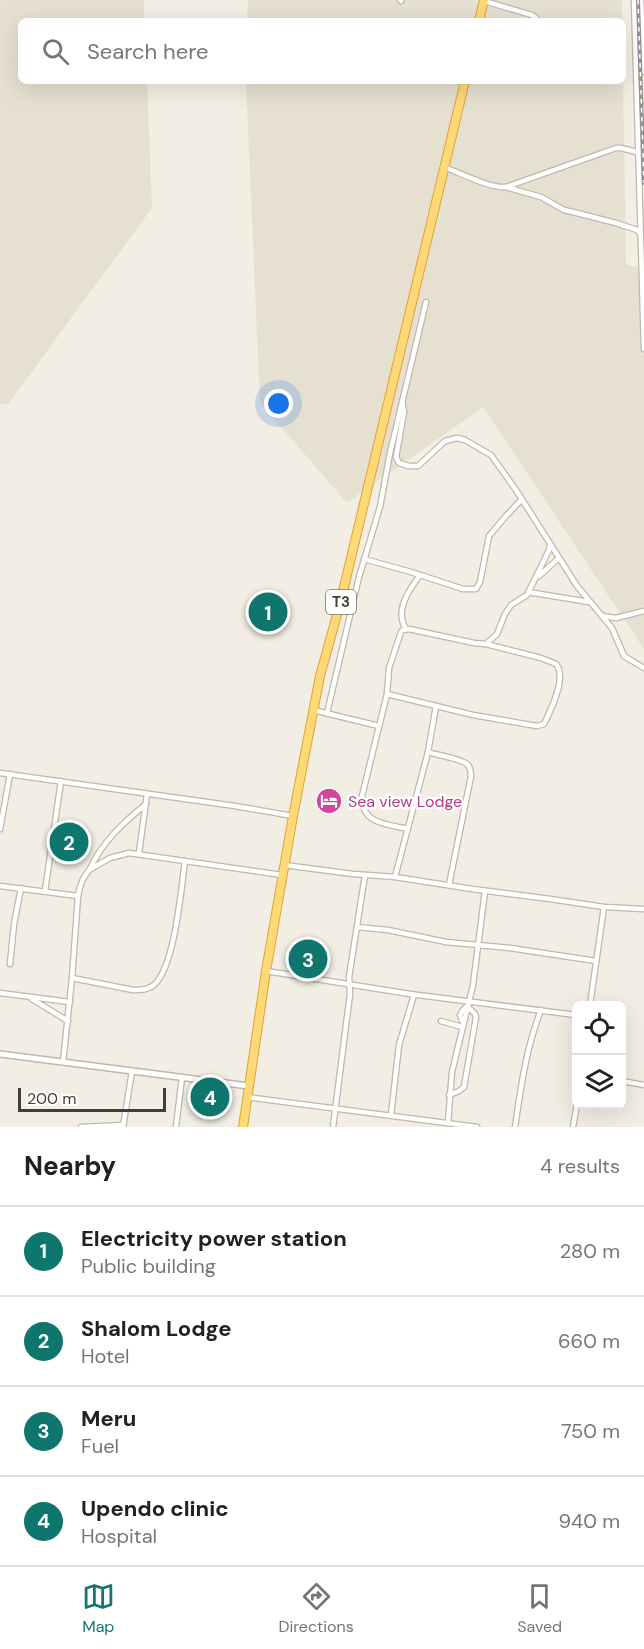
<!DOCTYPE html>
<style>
body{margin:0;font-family:"DM Sans",sans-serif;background:#f2f2f2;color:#202124}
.controls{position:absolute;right:18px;bottom:18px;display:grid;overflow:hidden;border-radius:9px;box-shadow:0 6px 24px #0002}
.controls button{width:54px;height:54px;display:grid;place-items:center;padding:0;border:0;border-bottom:2px solid #e0e0e0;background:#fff;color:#202124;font:30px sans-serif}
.scale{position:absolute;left:18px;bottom:15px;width:148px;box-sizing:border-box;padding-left:6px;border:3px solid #433d33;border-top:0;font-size:16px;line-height:21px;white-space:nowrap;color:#433d33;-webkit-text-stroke:4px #fff;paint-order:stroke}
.you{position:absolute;left:279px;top:404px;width:21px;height:21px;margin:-15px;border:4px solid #fff;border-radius:50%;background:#1a73e8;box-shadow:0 0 0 9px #1a73e833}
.badge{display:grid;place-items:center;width:39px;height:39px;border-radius:50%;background:#0f766e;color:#fff;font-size:20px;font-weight:700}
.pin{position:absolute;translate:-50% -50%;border:3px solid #fff;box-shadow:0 2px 6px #0006}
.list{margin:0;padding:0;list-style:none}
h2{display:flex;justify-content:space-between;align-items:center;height:78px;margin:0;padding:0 24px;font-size:26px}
h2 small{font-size:20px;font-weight:400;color:#757577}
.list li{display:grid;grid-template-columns:39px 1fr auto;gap:18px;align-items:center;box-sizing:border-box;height:90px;padding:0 24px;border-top:2px solid #e0e0e0}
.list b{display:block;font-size:22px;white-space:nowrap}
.list p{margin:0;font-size:20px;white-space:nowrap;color:#757577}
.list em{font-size:20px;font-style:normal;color:#757577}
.icon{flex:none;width:33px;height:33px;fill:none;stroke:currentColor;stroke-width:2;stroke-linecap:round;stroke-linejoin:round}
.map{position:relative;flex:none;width:644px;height:1127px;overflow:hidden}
.search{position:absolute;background:#fff;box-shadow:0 6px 24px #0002;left:18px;right:18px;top:18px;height:66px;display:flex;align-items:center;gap:15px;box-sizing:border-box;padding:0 21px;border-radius:9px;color:#757577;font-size:22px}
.sheet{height:438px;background:#fff}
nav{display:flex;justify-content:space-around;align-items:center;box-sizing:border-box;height:84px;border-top:2px solid #e0e0e0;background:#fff;font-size:16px;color:#757577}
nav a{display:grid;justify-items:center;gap:3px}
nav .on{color:#0f766e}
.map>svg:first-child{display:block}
.residential{fill:#e6e0d1}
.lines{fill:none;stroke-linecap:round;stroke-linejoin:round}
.minor-casing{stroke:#c0b8a8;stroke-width:7}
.tertiary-casing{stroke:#c0b8a8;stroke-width:8}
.trunk-casing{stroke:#dea430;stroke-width:10}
.minor{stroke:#fff;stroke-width:4.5}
.tertiary{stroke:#fff;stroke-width:5}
.trunk{stroke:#ffd878;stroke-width:8}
.rail-casing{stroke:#939393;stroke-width:4}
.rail{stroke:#fff;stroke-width:1.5;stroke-dasharray:4.5;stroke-linecap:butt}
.labels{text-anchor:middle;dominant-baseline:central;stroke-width:5;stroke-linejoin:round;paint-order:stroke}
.shield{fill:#fff;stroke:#7b7770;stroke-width:1.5}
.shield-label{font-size:15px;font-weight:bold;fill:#433d33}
.hotel-label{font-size:16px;fill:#b23c85;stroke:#fff;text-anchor:start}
</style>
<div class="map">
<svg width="644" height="1127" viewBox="0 0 644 1127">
<rect width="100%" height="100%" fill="#f2eee3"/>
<g class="residential">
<polygon points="0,0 144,0 144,21 21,21 21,81 147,81 152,208 8,404 0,404"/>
<polygon points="248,0 622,0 622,21 247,21"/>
<polygon points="246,81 623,81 626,265 644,269 644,649 483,407 347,503 260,403"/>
</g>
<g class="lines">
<g class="minor-casing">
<g id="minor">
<polyline points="400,0 401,1"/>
<polyline points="634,0 644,349"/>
<polyline points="641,0 644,72"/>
<polyline points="484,1 532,15 536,18 537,21"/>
<polyline points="644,107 644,122"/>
<path d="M444,167C461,173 488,188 506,187L616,148H621L637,152"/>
<polyline points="506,187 541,197 564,210 573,212 616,223 637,230 640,234"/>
<polyline points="402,401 404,412 396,457 399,463 409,466 418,466 445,441 457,438 465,440 491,455 516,490 577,586 612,628 624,656 644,668"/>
<polyline points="364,559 411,572 463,589 476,589 480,582 489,536 506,516 522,499"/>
<polyline points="539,576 559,558"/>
<polyline points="528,592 589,602"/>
<polyline points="602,616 616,618 644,611"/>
<path d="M406,629C394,611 409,590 420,575"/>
<polyline points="387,694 473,715 537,726 544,724 546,720 554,702 559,686 560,677 559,669 556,664 541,658 486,644"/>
<polyline points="313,710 379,726"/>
<polyline points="327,713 359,577 380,507 390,453 426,302"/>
<path d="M428,752C436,755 463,759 468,765C470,768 471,772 471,776L449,885"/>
<polyline points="0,773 235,806 293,816"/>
<polyline points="0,829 10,774"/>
<path d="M408,829C386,824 361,824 362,796L387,694L389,668L401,632L403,630L409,629L474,643L486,644L497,634L505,614L511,605L527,595L549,550L550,544"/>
<polyline points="139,853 147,794"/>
<polyline points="284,865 353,874 395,877 472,889 550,899 604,907 644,909"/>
<path d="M90,869C102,842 123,823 146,804"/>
<polyline points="395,877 428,752 436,706"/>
<polyline points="0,886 78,896"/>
<polyline points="45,891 61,781"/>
<polyline points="357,927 388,930 446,942 510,948 596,961"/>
<polyline points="10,964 14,924 21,888"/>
<polyline points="266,971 410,994 576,1015"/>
<path d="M72,978L133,990C141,990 149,990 155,984C175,964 181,890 185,861"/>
<polyline points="0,993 70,1002"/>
<polyline points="32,999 68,1021"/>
<polyline points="590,1005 604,907"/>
<polyline points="441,1021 462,1027"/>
<polyline points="63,1062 72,978 78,896 80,887 83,879 89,870 110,858 129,853 282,875"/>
<polyline points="622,1081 644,1085"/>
<polyline points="449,1095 459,1091 464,1087 476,1017 475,1014 467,1006 463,1010 460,1015 463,1023"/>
<polyline points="247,1097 477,1127"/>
<polyline points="391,1115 399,1045 414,995"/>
<polyline points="448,1123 452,1072 473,985 485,891"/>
<polyline points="81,1127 123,1125"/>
<polyline points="123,1127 132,1071"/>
<polyline points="176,1127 182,1077"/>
<polyline points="333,1127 350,994 349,977 365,875"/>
<path d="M515,1127C521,1087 526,1048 541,1010"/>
<polyline points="573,1127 577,1104"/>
</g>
</g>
<g class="tertiary-casing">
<polyline id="tertiary" points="0,1054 249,1086"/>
</g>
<g class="trunk-casing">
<g id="trunk">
<polyline points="479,21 484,0"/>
<polyline points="243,1127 266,971 293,816 320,676 340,604 465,81"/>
</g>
</g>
<use href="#minor" class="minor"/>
<use href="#tertiary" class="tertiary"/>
<use href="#trunk" class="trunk"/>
<g class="rail-casing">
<polyline id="rail" points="638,0 644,183"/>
</g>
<use href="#rail" class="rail"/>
</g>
<defs>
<g id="hotel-disc" transform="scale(1.35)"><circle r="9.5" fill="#d1479c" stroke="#fff"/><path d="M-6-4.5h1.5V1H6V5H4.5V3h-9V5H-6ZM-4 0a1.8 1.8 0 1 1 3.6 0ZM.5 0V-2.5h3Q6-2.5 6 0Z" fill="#fff"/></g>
</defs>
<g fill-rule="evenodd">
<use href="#hotel-disc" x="329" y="801"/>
</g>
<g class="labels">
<rect class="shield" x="326" y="590" width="30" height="24" rx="4.5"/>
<g class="shield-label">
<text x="341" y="602">T3</text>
</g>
<g class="hotel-label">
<text x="348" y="801">Sea view Lodge</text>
</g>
</g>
</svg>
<div class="controls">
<button><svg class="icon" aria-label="locate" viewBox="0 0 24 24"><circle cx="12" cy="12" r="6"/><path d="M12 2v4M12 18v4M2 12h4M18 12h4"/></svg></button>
<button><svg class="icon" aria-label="layers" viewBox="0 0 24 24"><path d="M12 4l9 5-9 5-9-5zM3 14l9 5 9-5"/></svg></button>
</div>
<div class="scale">200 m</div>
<div class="you"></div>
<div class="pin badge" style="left:268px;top:612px">1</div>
<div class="pin badge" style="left:69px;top:842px">2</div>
<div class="pin badge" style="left:308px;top:959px">3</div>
<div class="pin badge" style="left:210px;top:1097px">4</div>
<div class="search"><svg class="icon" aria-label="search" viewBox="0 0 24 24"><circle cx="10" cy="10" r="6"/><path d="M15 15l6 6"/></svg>Search here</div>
</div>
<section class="sheet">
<h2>Nearby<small>4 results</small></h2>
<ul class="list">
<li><span class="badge">1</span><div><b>Electricity power station</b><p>Public building</p></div><em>280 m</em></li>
<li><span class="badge">2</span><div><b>Shalom Lodge</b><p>Hotel</p></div><em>660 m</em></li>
<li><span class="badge">3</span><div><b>Meru</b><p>Fuel</p></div><em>750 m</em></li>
<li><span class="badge">4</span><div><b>Upendo clinic</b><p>Hospital</p></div><em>940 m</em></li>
</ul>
</section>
<nav>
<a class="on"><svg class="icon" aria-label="map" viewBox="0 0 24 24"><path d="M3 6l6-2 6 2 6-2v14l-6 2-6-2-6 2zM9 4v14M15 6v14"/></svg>Map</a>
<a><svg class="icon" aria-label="directions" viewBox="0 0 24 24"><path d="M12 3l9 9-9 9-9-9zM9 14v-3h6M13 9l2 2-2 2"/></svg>Directions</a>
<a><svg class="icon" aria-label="saved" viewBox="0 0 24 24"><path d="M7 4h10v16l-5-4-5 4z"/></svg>Saved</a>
</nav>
